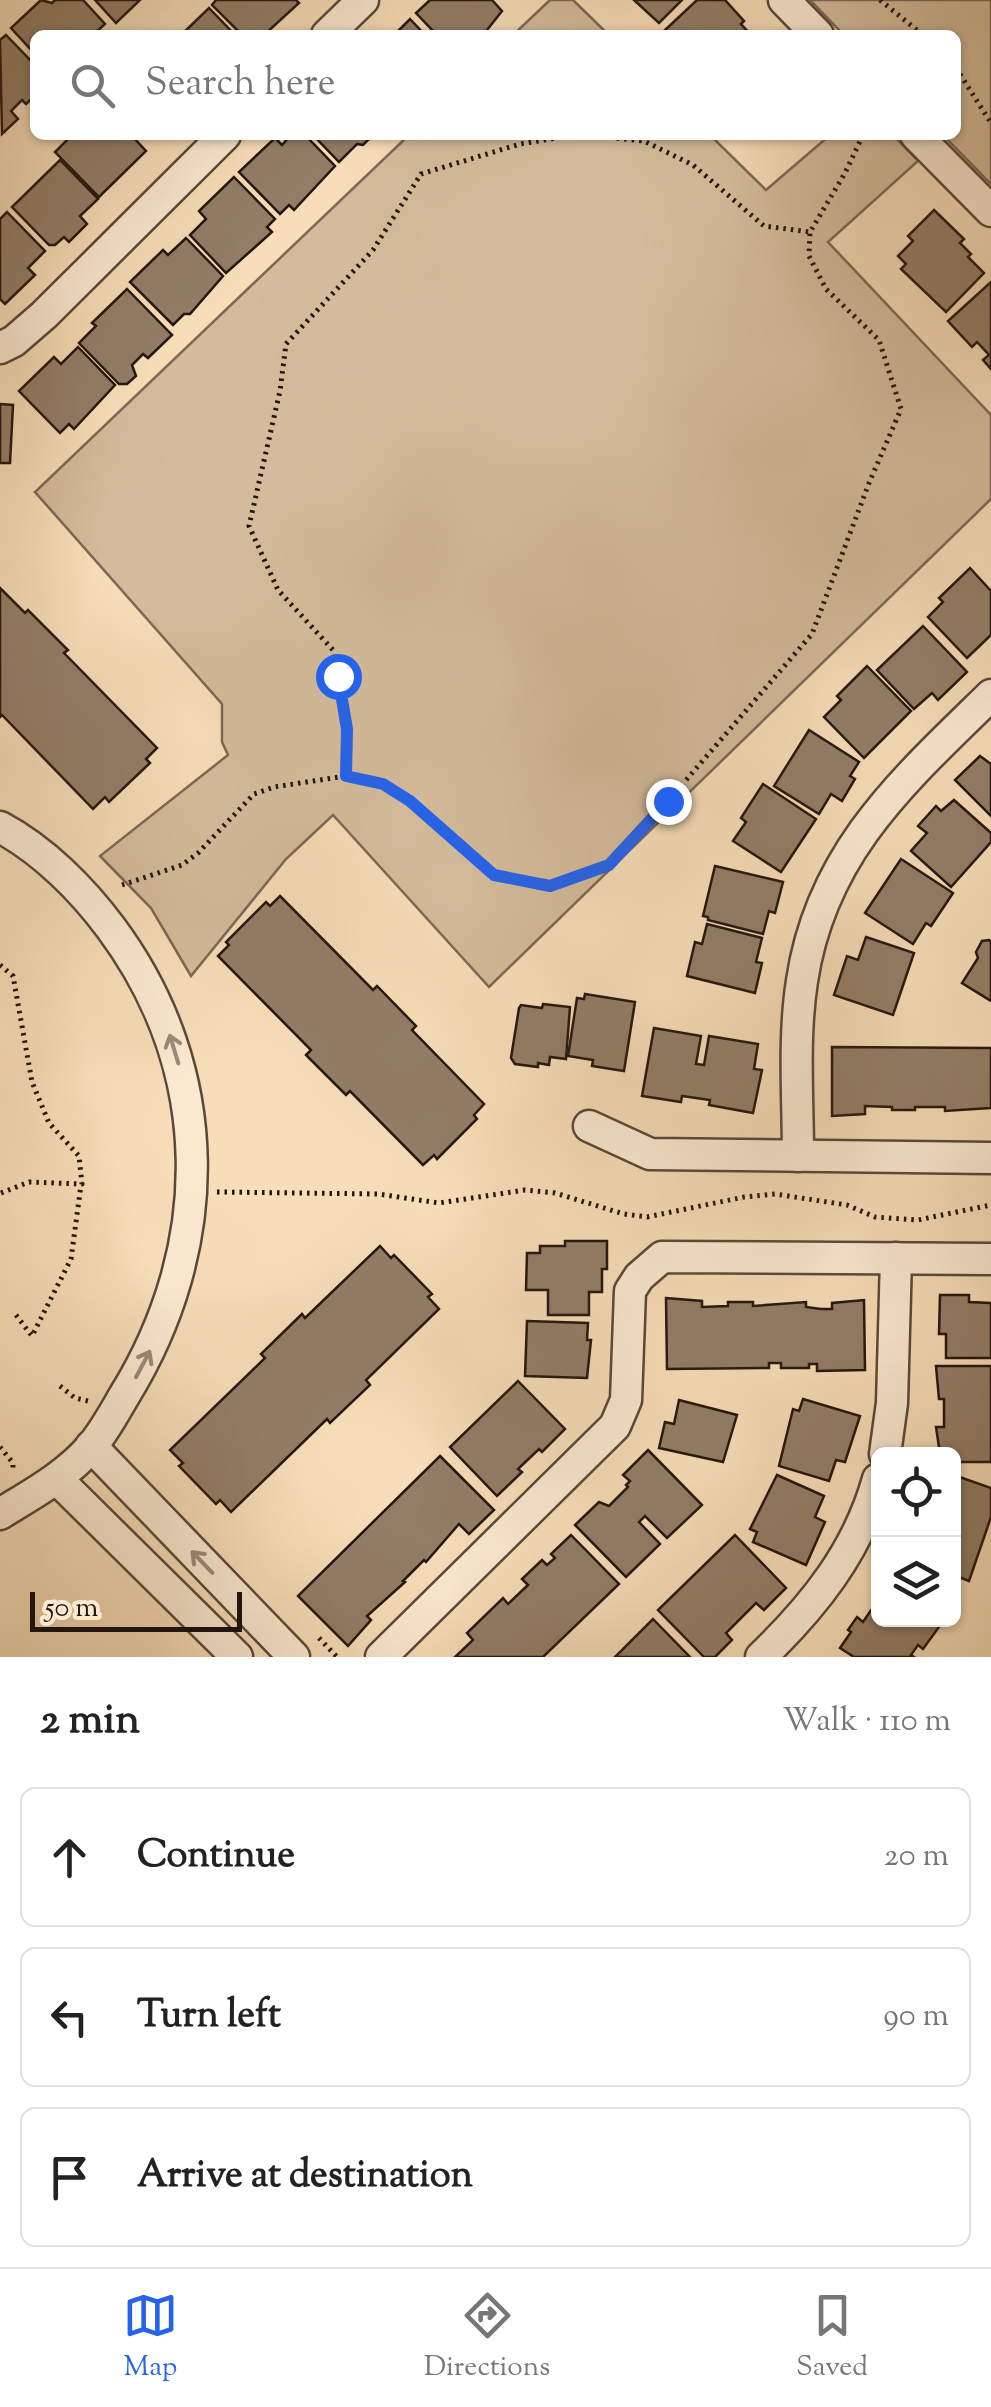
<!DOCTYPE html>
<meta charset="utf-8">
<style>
body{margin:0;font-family:"Sorts Mill Goudy",serif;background:#f2f2f2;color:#222}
.controls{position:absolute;right:30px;bottom:30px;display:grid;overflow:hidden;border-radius:15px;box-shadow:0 2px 8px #0004}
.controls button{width:90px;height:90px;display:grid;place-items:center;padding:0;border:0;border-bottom:2px solid #e0e0e0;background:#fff;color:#222;font:50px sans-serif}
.scale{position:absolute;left:30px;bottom:25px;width:212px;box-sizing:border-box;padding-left:10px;border:5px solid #24160f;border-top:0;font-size:28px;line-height:35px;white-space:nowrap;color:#24160f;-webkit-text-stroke:8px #fae9d1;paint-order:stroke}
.stop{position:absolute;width:30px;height:30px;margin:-22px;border:8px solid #2563eb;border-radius:50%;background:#fff}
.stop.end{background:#2563eb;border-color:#fff;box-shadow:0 2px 10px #0008}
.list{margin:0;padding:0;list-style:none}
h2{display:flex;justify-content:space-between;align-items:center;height:130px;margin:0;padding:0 40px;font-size:42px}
h2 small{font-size:32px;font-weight:400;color:#767676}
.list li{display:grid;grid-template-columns:65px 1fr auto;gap:30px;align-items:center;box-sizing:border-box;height:140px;margin:0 20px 20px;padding:0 20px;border:2px solid #e0e0e0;border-radius:15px}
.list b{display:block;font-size:38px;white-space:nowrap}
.list em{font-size:32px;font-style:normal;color:#767676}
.icon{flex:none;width:55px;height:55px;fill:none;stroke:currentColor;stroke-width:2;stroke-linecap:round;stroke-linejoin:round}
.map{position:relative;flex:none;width:991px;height:1657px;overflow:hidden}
.search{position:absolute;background:#fff;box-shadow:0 2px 8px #0004;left:30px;right:30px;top:30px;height:110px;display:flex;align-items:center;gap:25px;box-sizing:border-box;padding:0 35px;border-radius:15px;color:#767676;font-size:38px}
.sheet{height:610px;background:#fff}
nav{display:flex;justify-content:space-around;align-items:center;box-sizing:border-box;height:140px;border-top:2px solid #e0e0e0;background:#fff;font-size:28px;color:#767676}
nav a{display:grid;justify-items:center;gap:5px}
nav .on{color:#2563eb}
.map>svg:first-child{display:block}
.green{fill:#d3bb9b;stroke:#7c6855;stroke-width:2.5}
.building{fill:#927d67;stroke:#24160f;stroke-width:2.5}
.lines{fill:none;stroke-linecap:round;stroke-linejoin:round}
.minor-casing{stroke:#594839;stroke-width:35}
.path{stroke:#24160f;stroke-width:5;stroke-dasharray:2.5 5;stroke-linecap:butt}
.minor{stroke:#fae9d1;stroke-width:30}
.oneway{stroke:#9a8a7a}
.route{stroke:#2563eb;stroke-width:12}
</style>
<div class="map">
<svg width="991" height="1657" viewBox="0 0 991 1657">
<rect width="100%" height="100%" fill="#f7ddb8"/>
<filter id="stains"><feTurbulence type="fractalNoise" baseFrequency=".002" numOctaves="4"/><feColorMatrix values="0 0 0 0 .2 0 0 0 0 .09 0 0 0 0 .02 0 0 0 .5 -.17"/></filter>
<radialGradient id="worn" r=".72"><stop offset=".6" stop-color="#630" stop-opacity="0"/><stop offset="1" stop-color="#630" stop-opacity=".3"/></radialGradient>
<g class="green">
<polygon points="550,0 573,0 609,35 513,35"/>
<polygon points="810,0 991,0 991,184 943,135 956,135 956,35 844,35"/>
<polygon points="409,135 710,135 766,190 830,135 893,135 918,161 828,242 991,415 991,499 489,987 333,815 286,859 191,976 151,908 100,856 228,755 222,742 222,704 35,492"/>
</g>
<g class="building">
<polygon points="41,0 52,3 55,0 83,0 105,24 93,35 35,35 35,54 11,28"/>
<polygon points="95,0 140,0 116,23"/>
<polygon points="216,0 296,0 299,3 264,35 242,35 212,5"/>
<polygon points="430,0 492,0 502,11 483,35 437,35 416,13"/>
<polygon points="634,0 682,0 659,23"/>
<polygon points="697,0 725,0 744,21 741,24 751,35 670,35 665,30"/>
<polygon points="209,8 235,35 181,35"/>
<polygon points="410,19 425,35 394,35"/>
<polygon points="6,35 35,65 35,96 26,104 22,100 11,111 18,119 2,134 0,40"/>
<polygon points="72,135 131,135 146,151 99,197 55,152"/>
<polygon points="291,135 305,135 335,166 294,210 289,205 280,214 239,172 275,138 282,145"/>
<polygon points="313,135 373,135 363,145 357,144 339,162"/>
<polygon points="60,160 98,199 80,216 87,224 69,242 64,237 55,245 49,245 12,207"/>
<polygon points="234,177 275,219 267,227 272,232 226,273 190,235 206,219 199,211"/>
<polygon points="934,210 964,239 960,243 971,254 968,257 984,273 946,312 901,269 906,264 898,256 913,241 908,236"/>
<polygon points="7,212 45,251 28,268 35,275 5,304 0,299 0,219"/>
<polygon points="186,238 223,276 190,314 184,314 173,325 130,282 163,250 168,255"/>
<polygon points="991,282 991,369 983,360 989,355 977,342 972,347 948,321"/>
<polygon points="127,289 172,335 148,358 143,354 132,365 136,376 127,384 119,384 79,343 96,326 92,323"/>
<polygon points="78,347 115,385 74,429 69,424 60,433 19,391 54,357 61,364"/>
<polygon points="0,404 13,405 10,463 0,463"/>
<polygon points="970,568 991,591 991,635 967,658 928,617 943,602 939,598"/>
<polygon points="0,588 25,613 28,610 68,650 64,653 157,748 146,759 150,763 109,802 105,797 93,809 2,715 0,717"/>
<polygon points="923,626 967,672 938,700 932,693 914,709 877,670"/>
<polygon points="867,666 911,711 864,758 824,717 841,700 837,696"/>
<polygon points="809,730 859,762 850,776 855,779 842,801 831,794 819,814 774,786"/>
<polygon points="980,756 991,764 991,816 955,780"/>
<polygon points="763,784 816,819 781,872 733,841 746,822 741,818"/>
<polygon points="954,800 991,833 991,842 951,887 911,851 927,833 918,826 936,806 941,811"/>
<polygon points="901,859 953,893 931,926 926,923 913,944 865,913"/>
<polygon points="715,866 783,882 775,913 769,911 763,934 708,920 708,917 703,916"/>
<polygon points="280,896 373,990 377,986 416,1026 412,1030 484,1104 474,1115 477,1119 437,1159 434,1155 423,1165 350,1091 346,1095 306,1055 311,1050 218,956 229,945 226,942 266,902 270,906"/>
<polygon points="707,924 762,938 756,962 762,963 755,993 687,976 695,942 702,944"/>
<polygon points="866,937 914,953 893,1015 834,995 847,956 858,960"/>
<polygon points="989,940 991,942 991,1001 962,983 978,958 976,952 982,941"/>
<polygon points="585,994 635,1002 624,1071 592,1066 593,1060 568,1056 577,998 584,999"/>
<polygon points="543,1004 570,1007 566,1059 550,1057 549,1065 538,1063 538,1067 515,1064 511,1058 519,1008 521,1005 542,1008"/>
<polygon points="654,1028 701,1036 696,1064 704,1065 709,1036 758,1044 754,1069 762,1070 753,1113 709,1105 710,1100 682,1096 681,1102 642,1096"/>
<polygon points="832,1047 991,1048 991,1108 945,1111 945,1107 915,1107 915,1110 892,1110 892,1107 865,1106 865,1114 832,1116"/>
<polygon points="565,1241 607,1241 607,1269 602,1269 602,1292 589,1292 589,1315 548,1315 548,1290 526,1290 527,1253 540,1253 540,1246 565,1246"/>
<polygon points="380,1246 391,1258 394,1255 432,1294 428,1297 439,1309 366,1380 370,1385 330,1423 327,1419 231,1512 220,1500 216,1504 179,1466 183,1463 170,1450 265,1358 261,1354 302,1314 305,1318"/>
<polygon points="940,1295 969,1295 969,1302 991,1303 991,1358 946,1358 946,1334 939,1334"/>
<polygon points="666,1298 702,1301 702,1307 728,1306 728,1302 753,1302 753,1306 806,1302 806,1307 821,1309 832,1309 832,1303 864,1300 865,1370 817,1371 817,1364 809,1364 809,1368 781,1368 781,1363 769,1363 769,1368 667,1369"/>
<polygon points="527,1321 588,1323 587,1340 591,1340 587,1378 525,1376"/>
<polygon points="936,1366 991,1366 991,1462 954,1462 954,1454 940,1454 936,1427 944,1427 944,1399 939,1399"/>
<polygon points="518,1381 565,1429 542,1452 539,1449 518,1469 522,1472 497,1496 450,1447"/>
<polygon points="803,1399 860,1416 845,1462 836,1460 829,1481 779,1466 793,1409 799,1411"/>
<polygon points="679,1400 737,1415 723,1462 659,1448 665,1422 674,1424"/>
<polygon points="648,1450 702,1505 667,1538 645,1516 639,1522 660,1544 626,1577 575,1525 599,1502 609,1506 628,1487 626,1485 630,1481 623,1475"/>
<polygon points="440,1456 494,1510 469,1534 459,1524 426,1562 424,1560 403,1581 405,1582 367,1616 371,1620 348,1646 298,1596"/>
<polygon points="777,1475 824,1496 815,1517 825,1522 806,1565 753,1542 757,1532 750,1529"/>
<polygon points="954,1475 991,1488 991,1517 969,1581 954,1575"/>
<polygon points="571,1535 619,1584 543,1657 455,1657 473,1640 467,1633 503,1598 508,1604 528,1585 522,1579 542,1560 547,1565 555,1558 551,1554"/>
<polygon points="735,1535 786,1588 764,1610 756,1603 726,1633 732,1640 715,1657 704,1657 658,1610"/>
<polygon points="878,1600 878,1620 944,1620 923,1649 918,1645 911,1655 914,1657 854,1657 840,1648 851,1632 848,1630 857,1617 863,1622"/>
<polygon points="653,1619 690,1657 615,1657"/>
</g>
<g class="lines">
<g class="minor-casing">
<g id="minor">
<polyline points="784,0 818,35"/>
<polyline points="327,35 363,0"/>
<polyline points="916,135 991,211"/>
<polyline points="0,348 14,341 44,315 225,135"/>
<path d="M0,827C43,850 82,889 111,928C217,1071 216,1247 124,1396C114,1413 104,1432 91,1447C66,1476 32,1494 0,1514"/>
<polyline points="589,1126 650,1154 991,1158"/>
<path d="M798,1156C798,1098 793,1038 802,981C821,853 903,781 991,695"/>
<polyline points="91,1446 294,1657"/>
<polyline points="885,1454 892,1403 896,1258"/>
<polyline points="57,1479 237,1657"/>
<polyline points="381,1657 615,1426 626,1400 630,1291 639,1277 662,1257 991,1259"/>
<path d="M761,1657C814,1606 858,1551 878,1479"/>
</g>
</g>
<g class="path">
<polyline points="880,0 923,35"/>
<polyline points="956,68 991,123"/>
<polyline points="587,135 644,141 693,165 764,226 810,232 845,173 863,135"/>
<polyline points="346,776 347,729 333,650 278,590 249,526 280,391 286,344 373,250 421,174 520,144 574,135"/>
<polyline points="122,885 182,865 198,853 254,794 274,787 346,776 383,784 410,801 494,875 550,886 609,865 668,801 812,634 869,483 901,409 879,340 826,289 809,256 810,232"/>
<polyline points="0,965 13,976 32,1082 49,1123 79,1156 82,1184 29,1182 1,1193"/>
<polyline points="217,1192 378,1194 439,1203 525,1190 555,1193 624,1214 647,1217 744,1197 775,1194 847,1205 875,1217 918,1220 991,1205"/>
<polyline points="16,1315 32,1336 71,1259 81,1185"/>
<polyline points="60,1386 75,1398 88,1401"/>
<polyline points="0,1447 13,1463 13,1471"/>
<polyline points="319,1638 337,1657"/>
</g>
<use href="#minor" class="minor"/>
</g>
<defs><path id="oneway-shaft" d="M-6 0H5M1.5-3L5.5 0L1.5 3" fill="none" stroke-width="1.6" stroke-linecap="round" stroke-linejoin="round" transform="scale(2.5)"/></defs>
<g class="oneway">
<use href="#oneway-shaft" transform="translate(174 1049) rotate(-107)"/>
<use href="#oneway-shaft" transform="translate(143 1364) rotate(-62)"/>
<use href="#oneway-shaft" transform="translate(202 1562) rotate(-134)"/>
</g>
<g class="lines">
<polyline class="route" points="338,676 347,729 346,776 383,784 410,801 494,875 550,886 609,865 668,801"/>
</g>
<rect width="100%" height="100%" filter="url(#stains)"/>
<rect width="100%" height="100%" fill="url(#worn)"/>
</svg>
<div class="controls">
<button><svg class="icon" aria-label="locate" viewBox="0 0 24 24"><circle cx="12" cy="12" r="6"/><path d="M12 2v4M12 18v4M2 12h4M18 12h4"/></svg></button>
<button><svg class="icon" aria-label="layers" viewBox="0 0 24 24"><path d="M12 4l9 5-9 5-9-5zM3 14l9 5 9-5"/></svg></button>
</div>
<div class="scale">50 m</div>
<div class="stop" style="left:338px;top:676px"></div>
<div class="stop end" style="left:668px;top:801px"></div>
<div class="search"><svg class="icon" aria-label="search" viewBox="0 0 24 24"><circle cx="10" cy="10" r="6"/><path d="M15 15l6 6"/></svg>Search here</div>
</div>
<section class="sheet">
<h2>2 min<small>Walk · 110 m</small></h2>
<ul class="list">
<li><svg class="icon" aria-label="ahead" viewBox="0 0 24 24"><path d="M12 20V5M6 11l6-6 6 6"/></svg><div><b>Continue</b></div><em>20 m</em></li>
<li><svg class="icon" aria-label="left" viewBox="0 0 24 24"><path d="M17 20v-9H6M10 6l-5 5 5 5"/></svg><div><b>Turn left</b></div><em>90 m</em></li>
<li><svg class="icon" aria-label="arrive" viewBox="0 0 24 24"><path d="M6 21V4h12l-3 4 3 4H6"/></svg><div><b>Arrive at destination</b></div></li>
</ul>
</section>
<nav>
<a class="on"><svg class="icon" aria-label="map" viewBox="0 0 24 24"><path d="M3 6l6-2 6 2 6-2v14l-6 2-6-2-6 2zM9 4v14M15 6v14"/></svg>Map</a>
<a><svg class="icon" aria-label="directions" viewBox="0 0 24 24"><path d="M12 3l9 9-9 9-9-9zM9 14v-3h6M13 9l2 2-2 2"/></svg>Directions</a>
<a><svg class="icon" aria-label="saved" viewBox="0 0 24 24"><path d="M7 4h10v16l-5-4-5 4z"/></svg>Saved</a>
</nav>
